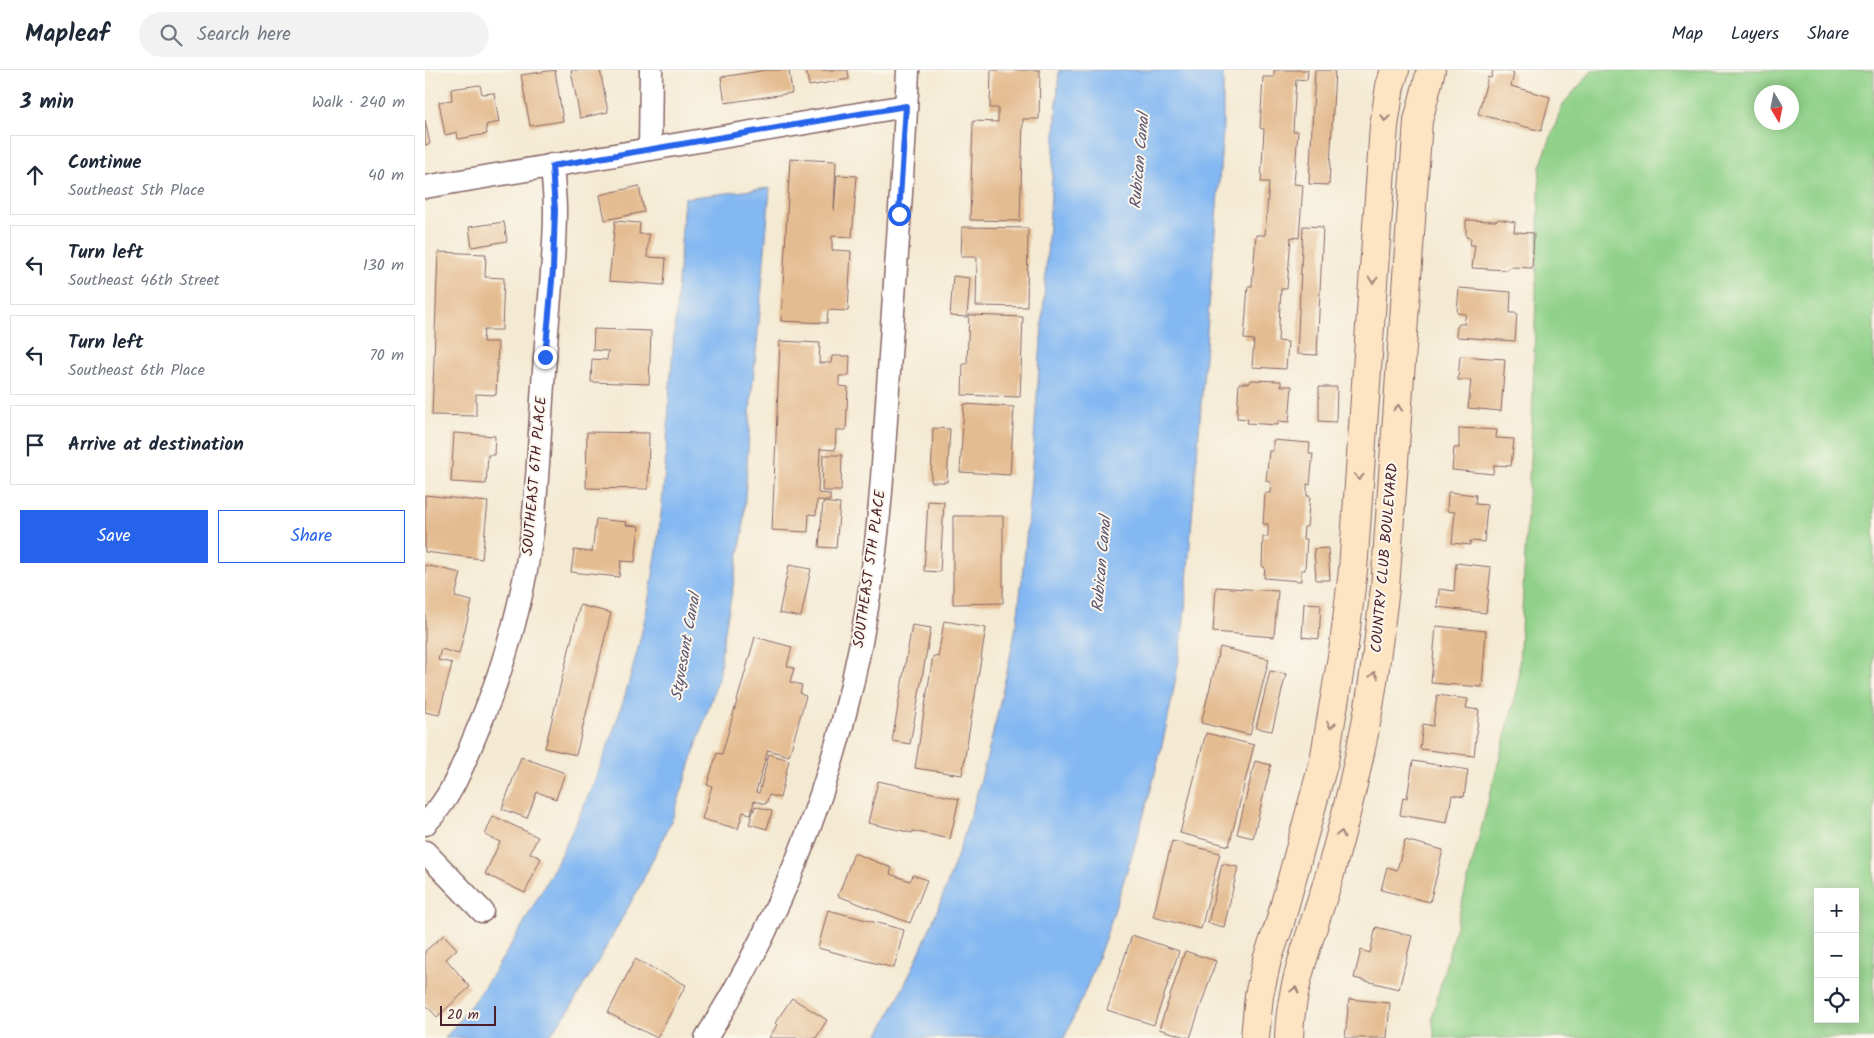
<!DOCTYPE html>
<meta charset="utf-8">
<style>
body{margin:0;font-family:Kalam,sans-serif;background:#f2f2f3;color:#1f2937}
.controls{position:absolute;right:15px;bottom:15px;display:grid;overflow:hidden;border-radius:0px;box-shadow:0 2px 12px #0003}
.controls button{width:45px;height:45px;display:grid;place-items:center;padding:0;border:0;border-bottom:1px solid #e0e1e3;background:#fff;color:#1f2937;font:25px sans-serif}
.compass{position:absolute;left:1329px;top:15px;width:45px;height:45px;border-radius:50%;background:#fff;box-shadow:0 2px 12px #0003;rotate:170deg}
.scale{position:absolute;left:15px;bottom:12px;width:56px;box-sizing:border-box;padding-left:5px;border:2px solid #4a1f2b;border-top:0;font-size:14px;line-height:18px;white-space:nowrap;color:#4a1f2b;-webkit-text-stroke:4px #fbf7ec;paint-order:stroke}
.stop{position:absolute;width:15px;height:15px;margin:-11px;border:4px solid #2563eb;border-radius:50%;background:#fff}
.stop.end{background:#2563eb;border-color:#fff;box-shadow:0 1px 5px #0008}
.list{margin:0;padding:0;list-style:none}
h2{display:flex;justify-content:space-between;align-items:center;height:65px;margin:0;padding:0 20px;font-size:21px}
h2 small{font-size:16px;font-weight:400;color:#747a83}
.list li{display:grid;grid-template-columns:32px 1fr auto;gap:15px;align-items:center;box-sizing:border-box;height:80px;margin:0 10px 10px;padding:0 10px;border:1px solid #e0e1e3;border-radius:0px}
.list b{display:block;font-size:19px;white-space:nowrap}
.list p{margin:0;font-size:16px;white-space:nowrap;color:#747a83}
.list em{font-size:16px;font-style:normal;color:#747a83}
.actions{display:flex;gap:10px;padding:15px 20px}
.actions a{flex:1;padding:11px 0;border:1px solid #2563eb;border-radius:0px;text-align:center;font-size:18px;color:#2563eb}
.actions .main{background:#2563eb;color:#fff}
.icon{flex:none;width:28px;height:28px;fill:none;stroke:currentColor;stroke-width:2;stroke-linecap:round;stroke-linejoin:round}
.map{position:relative;flex:none;width:1449px;height:968px;overflow:hidden}
header{display:flex;align-items:center;gap:30px;box-sizing:border-box;height:70px;padding:0 25px;background:#fff;border-bottom:1px solid #e0e1e3}
header strong{font-size:24px}
nav{display:flex;gap:28px;margin-inline-start:auto;font-size:18px}
.search{width:350px;height:45px;background:#f2f2f3;display:flex;align-items:center;gap:12px;box-sizing:border-box;padding:0 18px;border-radius:28px;color:#747a83;font-size:19px}
main{display:flex}
aside{flex:1;background:#fff}
.map>svg:first-child{display:block}
.green{fill:#90d189;stroke:#6d785a;fill-rule:evenodd}
.water{fill:#83b8f2;stroke:#666c8e}
.building{fill:#e4bc91}
.lines{fill:none;stroke-linecap:round;stroke-linejoin:round}
.street-casing{stroke:#866666;stroke-width:25}
.secondary-casing{stroke:#866666;stroke-width:30}
.street{stroke:#fff;stroke-width:22}
.secondary{stroke:#fde5c4;stroke-width:28}
.oneway{stroke:#a48278}
.route{stroke:#2563eb;stroke-width:6}
.labels{text-anchor:middle;dominant-baseline:central;stroke-width:4;stroke-linejoin:round;paint-order:stroke}
.street-label{font-size:15px;fill:#4a1f2b;stroke:#fbf7ec}
.water-label{font-size:16px;font-style:italic;fill:#5e5571;stroke:#fbf7ec}
</style>
<header>
<strong>Mapleaf</strong>
<div class="search"><svg class="icon" aria-label="search" viewBox="0 0 24 24"><circle cx="10" cy="10" r="6"/><path d="M15 15l6 6"/></svg>Search here</div>
<nav><a>Map</a><a>Layers</a><a>Share</a></nav>
</header>
<main>
<aside>
<h2>3 min<small>Walk · 240 m</small></h2>
<ul class="list">
<li><svg class="icon" aria-label="ahead" viewBox="0 0 24 24"><path d="M12 20V5M6 11l6-6 6 6"/></svg><div><b>Continue</b><p>Southeast 5th Place</p></div><em>40 m</em></li>
<li><svg class="icon" aria-label="left" viewBox="0 0 24 24"><path d="M17 20v-9H6M10 6l-5 5 5 5"/></svg><div><b>Turn left</b><p>Southeast 46th Street</p></div><em>130 m</em></li>
<li><svg class="icon" aria-label="left" viewBox="0 0 24 24"><path d="M17 20v-9H6M10 6l-5 5 5 5"/></svg><div><b>Turn left</b><p>Southeast 6th Place</p></div><em>70 m</em></li>
<li><svg class="icon" aria-label="arrive" viewBox="0 0 24 24"><path d="M6 21V4h12l-3 4 3 4H6"/></svg><div><b>Arrive at destination</b></div></li>
</ul>
<div class="actions"><a class="main">Save</a><a>Share</a></div>
</aside>
<div class="map">
<svg width="1449" height="968" viewBox="0 0 1449 968">
<rect width="100%" height="100%" fill="#fbf7ec"/>
<filter id="ink" filterUnits="userSpaceOnUse"><feTurbulence type="fractalNoise" baseFrequency=".02" numOctaves="2"/><feDisplacementMap in="SourceGraphic" scale="10" xChannelSelector="R" yChannelSelector="G"/><feConvolveMatrix kernelMatrix="1 2 1 2 8 2 1 2 1" color-interpolation-filters="sRGB"/></filter>
<filter id="wash" filterUnits="userSpaceOnUse"><feTurbulence type="fractalNoise" baseFrequency=".0096" numOctaves="4" result="noise"/><feDisplacementMap in="SourceGraphic" scale="20" xChannelSelector="R" yChannelSelector="G"/><feGaussianBlur stdDeviation="1.12" result="paint"/><feColorMatrix in="noise" values="0 0 0 0 0 0 0 0 0 0 0 0 0 0 0 0 0 1.4 0 .05"/><feComposite in="paint" operator="in"/></filter>
<g filter="url(#wash)">
<rect width="100%" height="100%" fill="#f4ead3"/>
<path class="green" d="M1168,0H1449V968H1010L1007,948L1093,617L1107,351L1115,97L1138,34ZM1336,22H1366V52H1336ZM1393,822H1430V949H1393Z"/>
<g class="water">
<path d="M634,0H798V61L763,499C761,522 760,544 757,567C746,650 724,733 698,813C682,866 663,918 639,968H452C508,867 546,758 572,646C579,612 588,578 593,543C603,462 608,381 614,299C621,199 628,100 634,0Z"/>
<path d="M345,118L334,254L326,329L318,461L297,577L295,603L248,747L215,816L175,888L144,940L123,968H20C58,923 88,874 116,822C165,733 202,638 222,538C237,465 241,390 245,316C250,253 255,191 259,128Z"/>
</g>
<g id="blocks">
<g class="building">
<polygon points="130,0 138,51 105,56 96,5"/>
<polygon points="146,0 175,0 183,42 155,48"/>
<polygon points="342,0 364,0 367,23 300,33 296,7"/>
<polygon points="381,0 423,0 424,9 384,16"/>
<polygon points="566,0 615,0 614,49 598,49 595,151 545,150 548,51 573,52 573,38 565,38"/>
<polygon points="849,0 883,0 882,10 871,9 868,61 873,61 869,114 878,115 874,168 866,167 862,219 856,219 853,271 863,272 861,299 827,297 829,270 819,269 823,216 827,216 831,165 840,165 844,112 836,112 839,59 835,58 838,7 849,7"/>
<polygon points="890,0 910,0 904,115 884,114"/>
<polygon points="1068,0 1079,0 1089,3 1086,16 1125,27 1116,61 1053,44 1063,7 1066,8"/>
<polygon points="55,15 57,24 69,23 74,52 61,55 62,64 33,69 32,62 20,65 14,32 27,30 26,19"/>
<polygon points="0,50 5,74 0,75"/>
<polygon points="365,89 411,91 409,141 412,105 432,106 427,167 407,166 407,180 426,181 423,241 403,240 402,253 356,251"/>
<polygon points="214,116 219,142 180,150 175,125"/>
<polygon points="1073,149 1090,152 1089,162 1109,163 1107,198 1086,197 1082,200 1047,198 1050,175 1045,175 1046,168 1041,167 1041,150 1071,151"/>
<polygon points="190,151 215,153 214,164 224,164 222,187 241,188 239,215 184,211"/>
<polygon points="79,152 82,171 47,177 44,157"/>
<polygon points="878,156 898,157 892,285 872,284"/>
<polygon points="537,157 603,158 602,237 551,236 552,187 536,187"/>
<polygon points="13,182 61,184 60,207 79,208 77,260 59,260 58,272 73,272 71,325 51,324 51,346 7,345"/>
<polygon points="528,206 545,208 542,247 525,246"/>
<polygon points="1034,218 1086,222 1085,243 1092,243 1090,271 1033,267 1031,264 1032,257 1034,254 1040,254 1039,252 1041,244 1032,243"/>
<polygon points="544,245 598,247 595,327 537,325 538,294 542,294"/>
<polygon points="169,259 226,261 224,314 166,312 167,289 182,290 183,281 168,280"/>
<polygon points="355,271 395,273 394,293 406,293 407,286 425,286 424,306 414,306 414,316 423,317 421,360 411,360 410,380 395,379 393,423 405,424 405,431 392,430 391,445 384,444 383,462 347,460"/>
<polygon points="1035,286 1080,289 1076,341 1043,338 1046,310 1033,310"/>
<polygon points="825,310 856,311 856,316 867,316 864,352 853,351 853,355 822,353 823,349 812,348 814,313 825,313"/>
<polygon points="894,317 912,317 911,352 894,351"/>
<polygon points="539,334 589,337 585,405 535,402"/>
<polygon points="508,358 525,359 522,412 506,412"/>
<polygon points="1034,358 1072,360 1071,368 1089,369 1086,396 1069,395 1068,404 1027,400 1029,378 1034,378"/>
<polygon points="162,362 224,363 223,419 161,418"/>
<polygon points="29,363 70,366 69,385 63,385 61,414 26,412"/>
<polygon points="848,370 885,373 884,384 888,384 885,415 882,414 882,426 885,426 882,457 879,457 878,469 882,469 880,500 876,500 876,511 839,508 840,497 837,497 838,467 843,467 843,454 838,454 840,423 845,423 846,412 841,411 844,381 848,381"/>
<polygon points="398,385 417,385 416,421 397,421"/>
<polygon points="1023,422 1051,425 1050,434 1062,435 1059,472 1045,471 1045,475 1027,473 1030,442 1022,441"/>
<polygon points="0,425 63,432 57,489 0,482"/>
<polygon points="503,431 519,432 515,502 499,501"/>
<polygon points="398,432 415,434 411,478 394,477"/>
<polygon points="528,446 578,446 578,533 528,534"/>
<polygon points="171,449 202,452 201,455 214,456 210,492 196,491 194,507 146,502 149,480 167,482"/>
<polygon points="903,478 905,510 891,510 889,479"/>
<polygon points="1031,493 1066,497 1061,543 1012,537 1014,519 1029,521"/>
<polygon points="0,495 36,503 30,527 47,531 34,584 16,579 13,590 27,593 14,645 0,642"/>
<polygon points="364,495 386,499 376,547 354,543"/>
<polygon points="791,517 853,521 849,567 788,562"/>
<polygon points="879,533 896,534 894,569 877,567"/>
<polygon points="155,535 186,543 151,685 120,678"/>
<polygon points="519,551 561,558 537,705 490,698 508,586 513,587"/>
<polygon points="487,555 506,558 485,674 467,671"/>
<polygon points="1011,556 1061,561 1057,617 1006,613"/>
<polygon points="330,567 367,577 362,596 369,598 365,612 377,615 375,624 381,626 364,686 343,680 331,722 334,723 344,684 364,690 355,728 344,725 341,734 329,731 326,744 318,742 313,759 277,749 287,716 282,715 292,683 297,684"/>
<polygon points="795,577 844,589 825,665 776,653"/>
<polygon points="845,601 861,604 847,661 831,658"/>
<polygon points="1012,625 1043,629 1041,638 1054,640 1049,686 995,679 998,654 1008,656"/>
<polygon points="781,663 829,675 804,776 755,763"/>
<polygon points="96,687 140,703 131,729 112,722 102,748 77,739"/>
<polygon points="830,691 846,695 828,768 812,764"/>
<polygon points="988,691 1043,700 1039,727 1027,725 1022,753 975,745 978,727 982,728"/>
<polygon points="453,711 534,729 525,769 488,761 487,763 443,753"/>
<polygon points="330,736 347,741 342,759 324,754"/>
<polygon points="68,746 113,767 105,783 116,788 100,823 60,804 75,772 60,765"/>
<polygon points="980,770 1018,780 1005,832 956,820 962,797 972,800"/>
<polygon points="747,771 795,783 776,859 728,847"/>
<polygon points="429,783 467,798 465,804 485,811 488,805 502,810 485,853 413,826"/>
<polygon points="797,794 813,797 799,857 783,853"/>
<polygon points="403,840 479,860 469,898 393,878"/>
<polygon points="951,857 987,866 974,919 929,908 936,880 945,883"/>
<polygon points="19,865 32,879 21,889 45,917 12,947 0,934 0,881"/>
<polygon points="707,865 754,881 729,955 682,940"/>
<polygon points="760,881 791,891 765,968 734,959"/>
<polygon points="210,889 261,915 232,968 183,943"/>
<polygon points="367,928 402,950 391,968 344,968 352,955 350,953"/>
<polygon points="924,929 965,933 962,968 920,968"/>
</g>
</g>
</g>
<g filter="url(#ink)">
<use href="#blocks" fill-opacity="0" stroke="#866666" stroke-width="1"/>
<g class="lines">
<g class="street-casing">
<g id="street">
<polyline points="225,79 226,0"/>
<polyline points="0,117 481,36"/>
<path d="M0,754C26,728 36,700 50,666C78,601 98,532 107,462C114,404 115,346 120,288C123,239 130,190 130,141C130,126 128,111 127,95"/>
<polyline points="0,782 57,841"/>
<path d="M281,968C364,836 419,686 443,532C457,446 460,358 466,271C472,181 479,91 483,0"/>
</g>
</g>
<g class="secondary-casing">
<g id="secondary">
<polyline points="830,968 834,925 842,890 854,856 899,691 919,575 928,500 959,56 965,16 970,0"/>
<path d="M864,968C865,908 893,850 908,793C921,746 932,700 941,653C950,608 954,563 960,518L993,51L1006,0"/>
</g>
</g>
<use href="#street" class="street"/>
<use href="#secondary" class="secondary"/>
</g>
<defs><path id="oneway-chevron" d="M-2-3.5L2.5 0L-2 3.5" fill="none" stroke-width="1.6" stroke-linecap="round" stroke-linejoin="round" transform="scale(1.25)"/></defs>
<g class="oneway">
<use href="#oneway-chevron" transform="translate(960 48) rotate(99)"/>
<use href="#oneway-chevron" transform="translate(948 210) rotate(94)"/>
<use href="#oneway-chevron" transform="translate(973 338) rotate(-86)"/>
<use href="#oneway-chevron" transform="translate(934 407) rotate(94)"/>
<use href="#oneway-chevron" transform="translate(949 605) rotate(-81)"/>
<use href="#oneway-chevron" transform="translate(906 655) rotate(100)"/>
<use href="#oneway-chevron" transform="translate(916 764) rotate(-75)"/>
<use href="#oneway-chevron" transform="translate(870 920) rotate(-77)"/>
</g>
</g>
<g class="lines" filter="url(#ink)">
<polyline class="route" points="120,287 128,200 130,140 127,96 481,36 474,144"/>
</g>
<g class="labels">
<g class="street-label">
<text transform="translate(110 406) rotate(-85)">SOUTHEAST 6TH PLACE</text>
<text transform="translate(960 488) rotate(-85)">COUNTRY CLUB BOULEVARD</text>
<text transform="translate(445 499) rotate(-82)">SOUTHEAST 5TH PLACE</text>
</g>
<g class="water-label">
<text transform="translate(715 91) rotate(-85)">Rubican Canal</text>
<text transform="translate(677 494) rotate(-85)">Rubican Canal</text>
<text transform="translate(261 577) rotate(-80)">Styvesant Canal</text>
</g>
</g>
</svg>
<div class="controls">
<button>+</button>
<button>−</button>
<button><svg class="icon" aria-label="locate" viewBox="0 0 24 24"><circle cx="12" cy="12" r="6"/><path d="M12 2v4M12 18v4M2 12h4M18 12h4"/></svg></button>
</div>
<svg class="compass" viewBox="-18 -18 36 36"><path d="M0-13l5 13h-10z" fill="#e53935"/><path d="M0 13l5-13h-10z" fill="#747a83"/></svg>
<div class="scale">20 m</div>
<div class="stop" style="left:474px;top:144px"></div>
<div class="stop end" style="left:120px;top:287px"></div>
</div>
</main>
